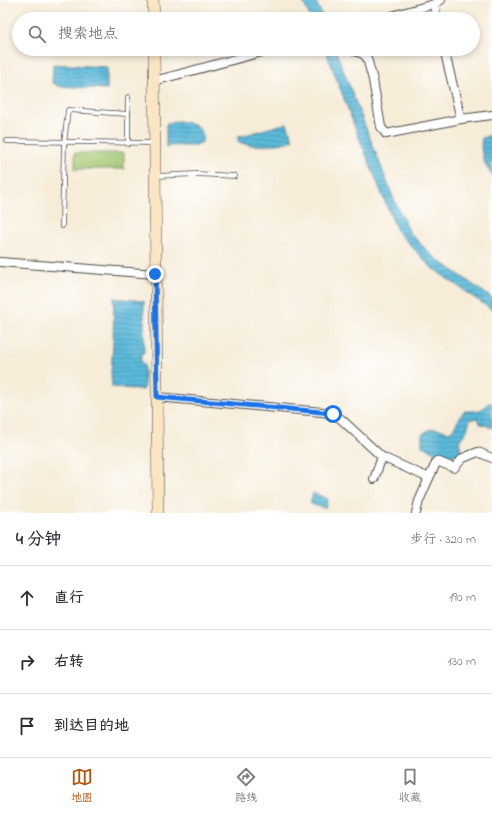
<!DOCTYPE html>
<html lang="zh">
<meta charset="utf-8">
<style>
body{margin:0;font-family:"Indie Flower","LXGW WenKai TC",sans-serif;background:#f7f7f7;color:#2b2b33}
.stop{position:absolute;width:12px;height:12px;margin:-9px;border:3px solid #1a73e8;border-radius:50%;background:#fff}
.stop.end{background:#1a73e8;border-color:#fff;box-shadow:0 1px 4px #0008}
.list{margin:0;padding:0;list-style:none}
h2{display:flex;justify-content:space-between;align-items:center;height:52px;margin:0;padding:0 16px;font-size:17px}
h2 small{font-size:13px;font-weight:400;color:#7c7c81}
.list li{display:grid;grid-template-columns:26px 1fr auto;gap:12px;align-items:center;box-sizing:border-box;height:64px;padding:0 16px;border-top:1px solid #e1e1e2}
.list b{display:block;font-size:15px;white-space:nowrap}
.list em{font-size:13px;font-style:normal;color:#7c7c81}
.icon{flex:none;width:22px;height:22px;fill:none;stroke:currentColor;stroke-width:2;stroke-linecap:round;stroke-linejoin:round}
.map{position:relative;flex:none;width:492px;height:513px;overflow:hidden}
.search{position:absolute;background:#fff;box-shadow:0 2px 6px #0003;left:12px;right:12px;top:12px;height:44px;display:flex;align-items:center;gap:10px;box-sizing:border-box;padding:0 14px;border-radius:22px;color:#7c7c81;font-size:15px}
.sheet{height:244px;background:#fff}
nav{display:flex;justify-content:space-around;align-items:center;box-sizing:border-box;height:56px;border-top:1px solid #e1e1e2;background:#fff;font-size:11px;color:#7c7c81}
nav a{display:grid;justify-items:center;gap:2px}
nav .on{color:#b45309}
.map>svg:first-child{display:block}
.green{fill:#a3c670;stroke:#67784e}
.water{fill:url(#water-rules);stroke:#447282}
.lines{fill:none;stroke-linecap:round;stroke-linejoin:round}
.lane-casing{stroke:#494845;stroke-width:5.5}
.street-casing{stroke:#494845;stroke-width:10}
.secondary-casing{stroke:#494845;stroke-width:12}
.lane{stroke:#fff;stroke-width:4}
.street{stroke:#fff;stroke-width:8}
.secondary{stroke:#fbe6c4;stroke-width:11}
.route{stroke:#1a73e8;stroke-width:5}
</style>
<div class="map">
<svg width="492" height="513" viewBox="0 0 492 513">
<defs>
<pattern id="water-rules" width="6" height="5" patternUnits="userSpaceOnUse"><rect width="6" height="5" fill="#5cbada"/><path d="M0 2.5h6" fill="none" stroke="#4c97b1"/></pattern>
</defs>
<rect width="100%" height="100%" fill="#fff"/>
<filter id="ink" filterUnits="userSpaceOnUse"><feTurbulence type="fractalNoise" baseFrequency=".025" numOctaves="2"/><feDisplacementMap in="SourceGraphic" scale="8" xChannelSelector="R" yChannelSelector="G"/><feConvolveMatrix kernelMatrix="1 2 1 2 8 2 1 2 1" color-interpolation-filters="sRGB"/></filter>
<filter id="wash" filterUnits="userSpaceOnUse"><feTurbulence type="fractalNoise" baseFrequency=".012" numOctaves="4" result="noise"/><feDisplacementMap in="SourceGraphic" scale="16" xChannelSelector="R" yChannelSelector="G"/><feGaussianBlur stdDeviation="0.9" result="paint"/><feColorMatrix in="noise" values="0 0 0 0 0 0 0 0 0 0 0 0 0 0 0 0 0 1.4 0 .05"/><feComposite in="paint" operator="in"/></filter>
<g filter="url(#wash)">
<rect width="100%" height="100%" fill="#f6ecd8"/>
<rect class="green" x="75" y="153" width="49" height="16"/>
<g class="water">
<polygon points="302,0 315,0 324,19 311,19"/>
<polygon points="325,49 335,49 393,197 410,233 434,257 492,298 492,310 432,268 397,231 357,133"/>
<polygon points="53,64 107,67 107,89 57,86 56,84 52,83"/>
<path d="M178,121C190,123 206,126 202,142C191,150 178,143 166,147V124Z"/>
<path d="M287,123L293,140C281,145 249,149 238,141V137Z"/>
<path d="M490,135L492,136V175C484,165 479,150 482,138Z"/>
<polygon points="114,298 144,301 144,353 141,354 141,362 144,364 144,388 143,390 112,387 111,373 113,343"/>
<path d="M488,403H492V428L479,423L477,418L470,420C469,423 468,427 467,430C462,440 457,437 461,450L459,454L452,456L443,454L437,457L435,452L422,446V434C434,426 436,428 449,432C456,428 458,418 464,411C474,411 483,412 488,403Z"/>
<polygon points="313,493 328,499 325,508 310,504"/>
</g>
</g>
<g filter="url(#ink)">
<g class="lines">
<g class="lane-casing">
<g id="lane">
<polyline points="7,141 154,143"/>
<polyline points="128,144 128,97"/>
<polyline points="156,176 196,174 235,176"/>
<polyline points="62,226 64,143 68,110 128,114"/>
</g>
</g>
<g class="street-casing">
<g id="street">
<polyline points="434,4 437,19"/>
<polyline points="381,19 434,4 441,0"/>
<polyline points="350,49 363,54 367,58 373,80 381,127 386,134 461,119 492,115"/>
<polyline points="444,49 461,119"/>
<polyline points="154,81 273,49"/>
<polyline points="0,262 155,274"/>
<polyline points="157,397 322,412 333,414 341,419 382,457 429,478 437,461 454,468 463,458 478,452 492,458"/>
<polyline points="374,479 382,457"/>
<polyline points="416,513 419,501 429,478"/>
</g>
</g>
<g class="secondary-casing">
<g id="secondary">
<polyline points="153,0 154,19"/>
<polyline points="154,49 158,513"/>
</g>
</g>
<use href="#lane" class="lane"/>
<use href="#street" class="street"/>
<use href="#secondary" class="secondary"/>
</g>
</g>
<g class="lines" filter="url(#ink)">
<polyline class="route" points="155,274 157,397 322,412 333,414"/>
</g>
</svg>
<div class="stop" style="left:333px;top:414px"></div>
<div class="stop end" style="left:155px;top:274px"></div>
<div class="search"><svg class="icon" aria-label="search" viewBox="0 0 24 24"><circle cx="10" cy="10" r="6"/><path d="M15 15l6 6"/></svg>搜索地点</div>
</div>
<section class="sheet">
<h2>4 分钟<small>步行 · 320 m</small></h2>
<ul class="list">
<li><svg class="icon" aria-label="ahead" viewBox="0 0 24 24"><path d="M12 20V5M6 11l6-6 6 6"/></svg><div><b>直行</b></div><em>190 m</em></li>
<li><svg class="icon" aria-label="right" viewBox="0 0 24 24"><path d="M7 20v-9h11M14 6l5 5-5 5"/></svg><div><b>右转</b></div><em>130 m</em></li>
<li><svg class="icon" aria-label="arrive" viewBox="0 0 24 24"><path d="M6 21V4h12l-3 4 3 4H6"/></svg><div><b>到达目的地</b></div></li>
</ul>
</section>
<nav>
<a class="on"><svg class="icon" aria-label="map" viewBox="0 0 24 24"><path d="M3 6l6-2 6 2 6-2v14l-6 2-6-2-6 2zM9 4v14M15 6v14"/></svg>地图</a>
<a><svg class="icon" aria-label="directions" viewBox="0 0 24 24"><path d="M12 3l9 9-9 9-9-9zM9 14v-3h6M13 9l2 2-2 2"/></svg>路线</a>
<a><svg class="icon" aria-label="saved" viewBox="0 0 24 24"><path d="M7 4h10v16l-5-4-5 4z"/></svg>收藏</a>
</nav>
